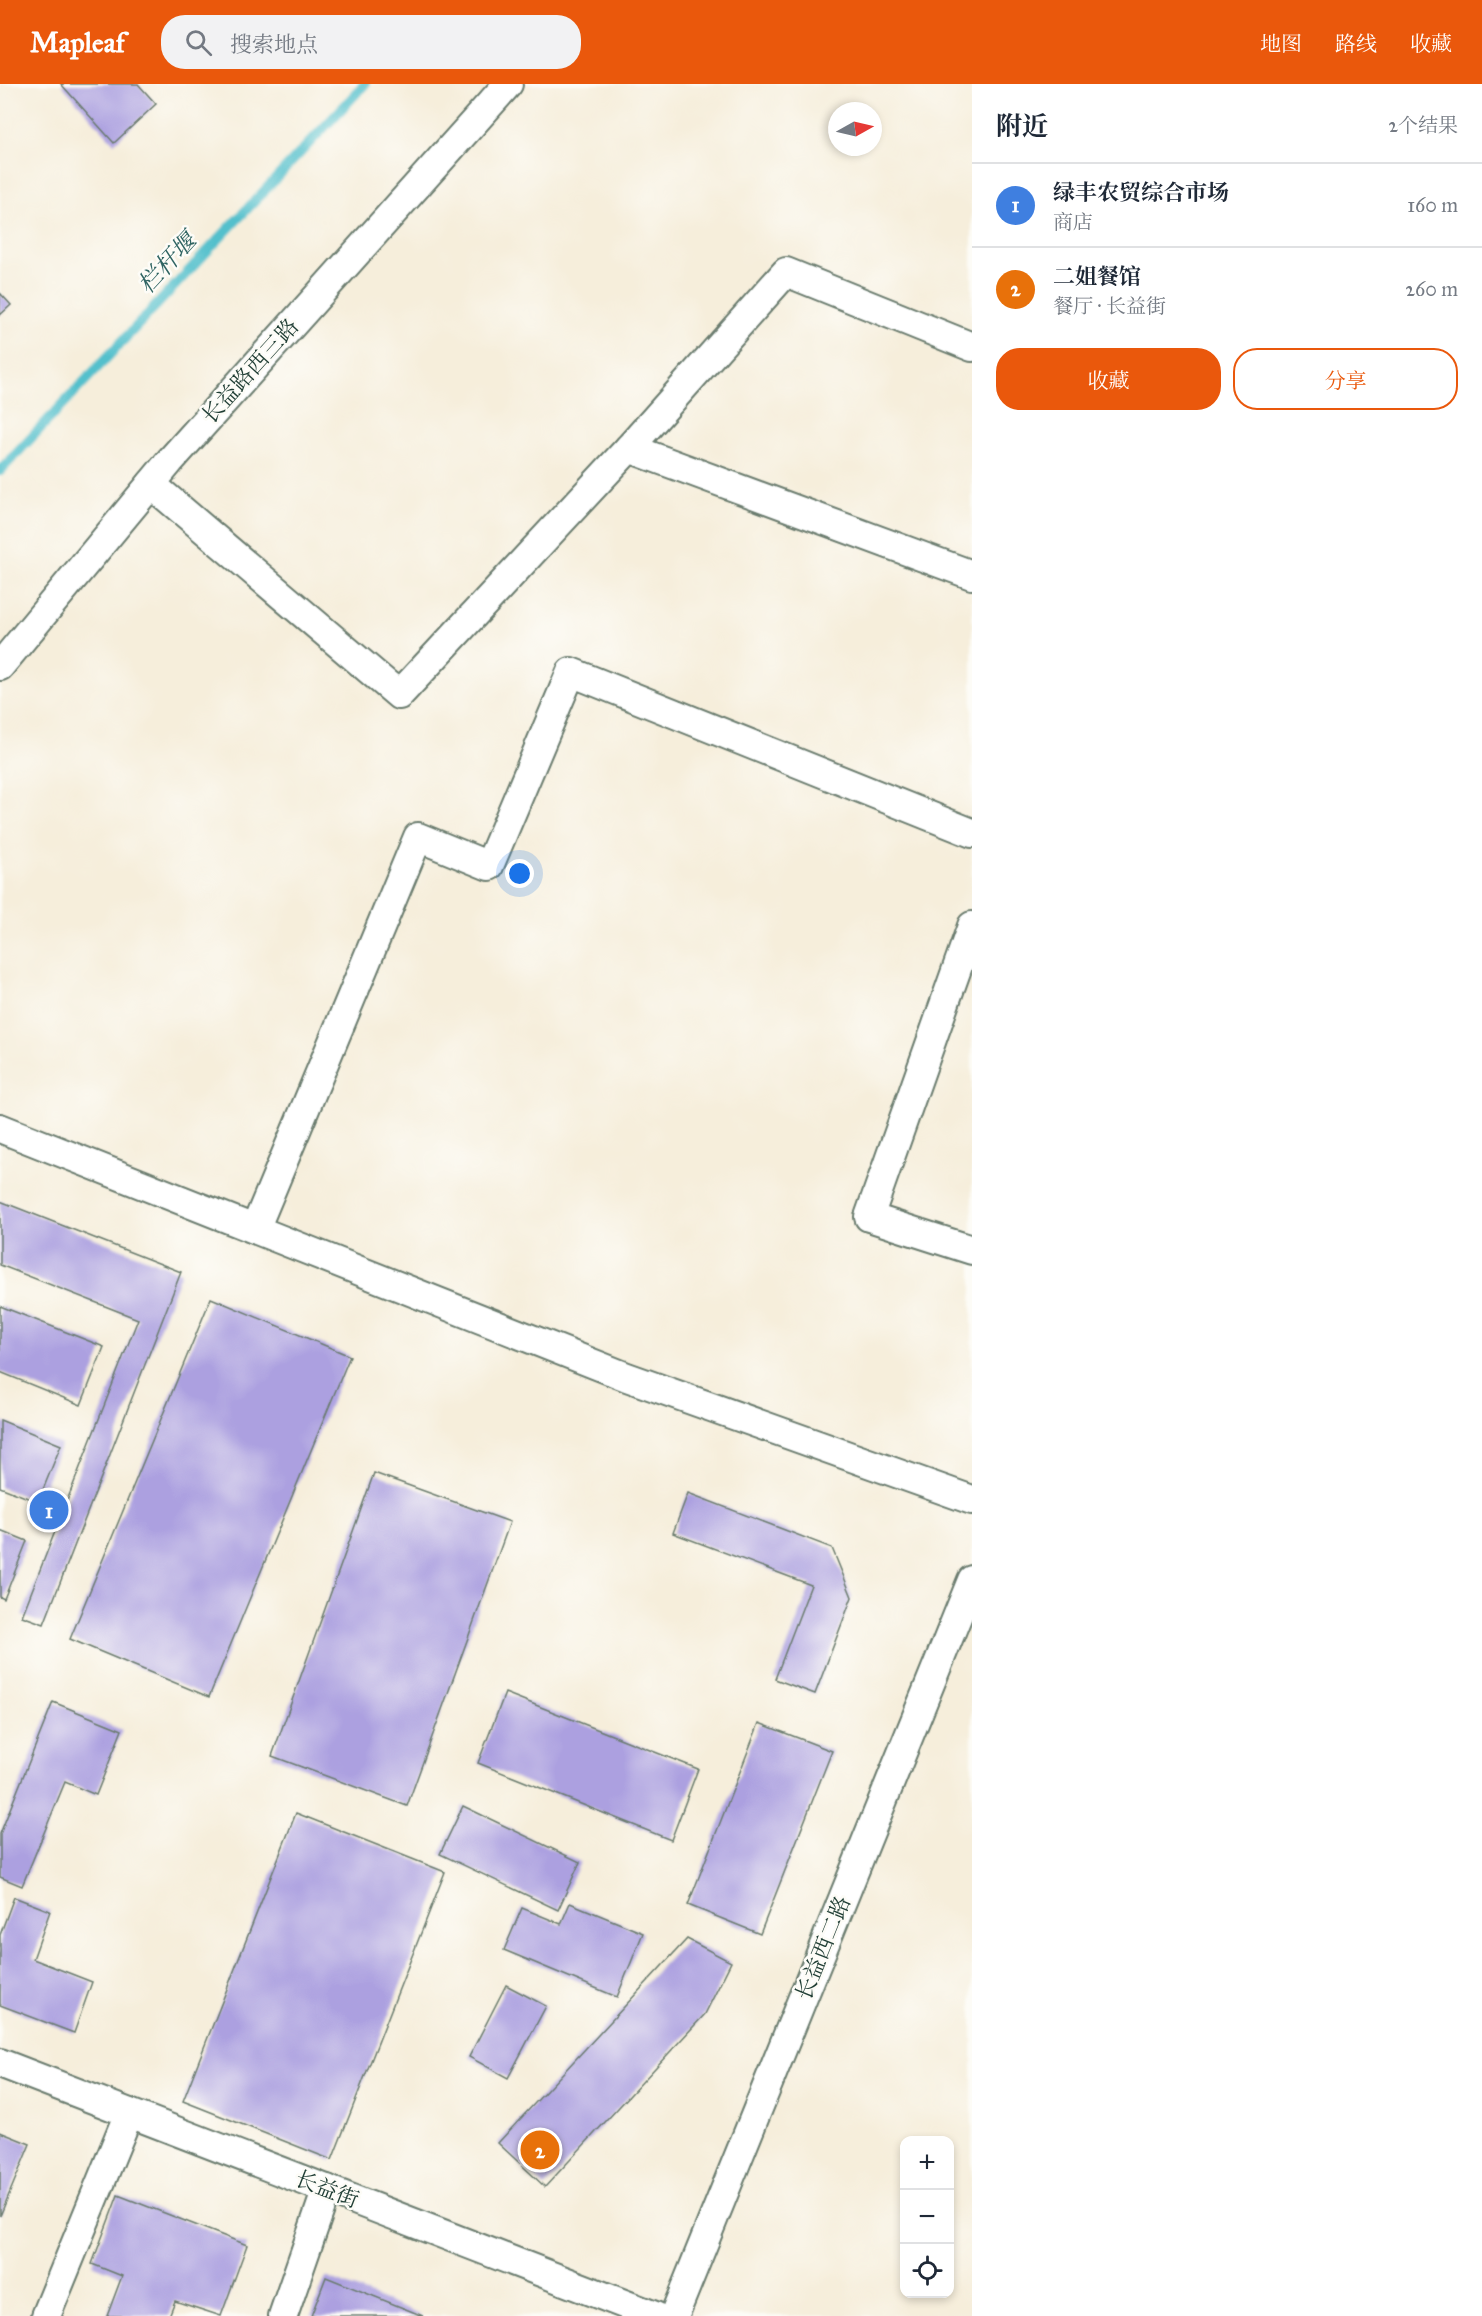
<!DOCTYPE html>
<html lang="zh">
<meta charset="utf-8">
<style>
body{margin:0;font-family:"IM FELL Great Primer","Noto Serif SC",serif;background:#f2f2f3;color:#1f2937}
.controls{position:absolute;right:18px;bottom:18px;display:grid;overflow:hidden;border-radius:12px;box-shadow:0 3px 9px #0003}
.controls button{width:54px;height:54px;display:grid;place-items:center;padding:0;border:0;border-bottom:2px solid #e0e1e3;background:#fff;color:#1f2937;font:30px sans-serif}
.compass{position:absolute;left:828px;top:18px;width:54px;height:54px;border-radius:50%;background:#fff;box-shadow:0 3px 9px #0003;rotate:82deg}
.you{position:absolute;left:520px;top:790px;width:21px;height:21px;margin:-15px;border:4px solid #fff;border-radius:50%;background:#1a73e8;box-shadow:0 0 0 9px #1a73e833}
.badge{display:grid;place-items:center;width:39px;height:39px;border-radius:50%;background:#ea580c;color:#fff;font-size:20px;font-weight:700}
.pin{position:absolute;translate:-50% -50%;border:3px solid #fff;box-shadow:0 2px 6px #0006}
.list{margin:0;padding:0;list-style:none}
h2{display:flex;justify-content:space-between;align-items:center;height:78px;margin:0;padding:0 24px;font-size:26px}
h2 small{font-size:20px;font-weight:400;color:#747a83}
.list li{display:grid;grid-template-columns:39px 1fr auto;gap:18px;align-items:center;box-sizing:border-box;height:84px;padding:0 24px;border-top:2px solid #e0e1e3}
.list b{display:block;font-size:22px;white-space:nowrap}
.list p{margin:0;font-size:20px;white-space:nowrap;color:#747a83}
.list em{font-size:20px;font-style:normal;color:#747a83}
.actions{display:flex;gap:12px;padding:18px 24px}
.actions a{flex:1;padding:14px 0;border:2px solid #ea580c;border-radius:24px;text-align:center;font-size:21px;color:#ea580c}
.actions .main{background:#ea580c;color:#fff}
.icon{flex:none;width:33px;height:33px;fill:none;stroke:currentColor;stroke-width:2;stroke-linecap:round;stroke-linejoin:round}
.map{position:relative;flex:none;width:972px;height:2232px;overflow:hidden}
header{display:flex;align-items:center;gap:36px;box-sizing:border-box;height:84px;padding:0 30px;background:#ea580c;color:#fff}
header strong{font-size:28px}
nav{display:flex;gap:33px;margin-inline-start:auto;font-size:21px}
.search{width:420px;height:54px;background:#f2f2f3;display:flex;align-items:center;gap:15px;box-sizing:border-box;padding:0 21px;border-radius:24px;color:#747a83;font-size:22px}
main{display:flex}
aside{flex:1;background:#fff}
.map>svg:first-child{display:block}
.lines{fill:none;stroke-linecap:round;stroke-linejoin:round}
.stream{stroke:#53c0cc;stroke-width:10}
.building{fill:#aca0e0}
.minor-casing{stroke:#6a7b6e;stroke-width:32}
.minor{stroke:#fff;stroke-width:28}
.labels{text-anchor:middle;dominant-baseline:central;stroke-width:5;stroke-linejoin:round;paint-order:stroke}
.street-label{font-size:22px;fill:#1f3d34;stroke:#fdfcf7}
.water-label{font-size:24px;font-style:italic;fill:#2f6462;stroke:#fdfcf7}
</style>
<header>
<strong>Mapleaf</strong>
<div class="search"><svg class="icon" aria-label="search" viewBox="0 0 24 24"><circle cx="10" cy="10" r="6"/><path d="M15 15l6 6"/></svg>搜索地点</div>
<nav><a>地图</a><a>路线</a><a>收藏</a></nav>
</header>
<main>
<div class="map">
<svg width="972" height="2232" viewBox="0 0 972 2232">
<rect width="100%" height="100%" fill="#fdfcf7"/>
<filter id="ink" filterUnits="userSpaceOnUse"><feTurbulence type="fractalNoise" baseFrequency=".0167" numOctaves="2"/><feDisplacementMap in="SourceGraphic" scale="12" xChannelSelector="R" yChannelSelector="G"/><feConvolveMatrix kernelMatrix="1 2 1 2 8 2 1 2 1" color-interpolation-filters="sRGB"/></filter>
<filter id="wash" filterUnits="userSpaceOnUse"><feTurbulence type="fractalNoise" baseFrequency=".008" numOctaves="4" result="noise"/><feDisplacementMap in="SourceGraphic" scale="24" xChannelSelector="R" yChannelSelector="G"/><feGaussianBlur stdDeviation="1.35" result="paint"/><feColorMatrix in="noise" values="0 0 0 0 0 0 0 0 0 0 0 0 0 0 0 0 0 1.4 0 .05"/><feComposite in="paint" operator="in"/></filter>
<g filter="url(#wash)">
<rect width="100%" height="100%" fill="#f6eedb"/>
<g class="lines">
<polyline class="stream" points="0,387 365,0"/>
</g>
<g id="blocks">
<g class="building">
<polygon points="61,0 138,0 156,20 114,59"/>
<polygon points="0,209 11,221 0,231"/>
<polygon points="0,1117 181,1188 44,1540 22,1532 138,1235 0,1181"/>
<polygon points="211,1214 350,1272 209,1613 70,1555"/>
<polygon points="0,1222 104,1263 81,1321 0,1288"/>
<polygon points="0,1336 61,1361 38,1418 0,1403"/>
<polygon points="374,1389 510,1438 407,1722 272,1672"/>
<polygon points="688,1409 832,1464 852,1513 815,1610 775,1595 811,1501 673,1449"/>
<polygon points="0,1446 27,1457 4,1515 0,1513"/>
<polygon points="505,1609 698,1685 671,1756 478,1679"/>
<polygon points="53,1618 122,1646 96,1711 65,1698 22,1802 0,1793 0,1750"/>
<polygon points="759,1639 832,1667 760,1850 688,1821"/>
<polygon points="463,1722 580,1778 558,1826 440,1770"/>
<polygon points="296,1729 445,1788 332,2076 183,2017"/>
<polygon points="14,1813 50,1827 33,1875 92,1898 74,1949 0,1921 0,1851"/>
<polygon points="570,1819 643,1849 617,1913 504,1866 522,1824 561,1840"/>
<polygon points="687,1855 731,1878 705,1930 545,2103 498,2059"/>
<polygon points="506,1901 546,1922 508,1994 469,1973"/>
<polygon points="0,2048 30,2060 0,2132"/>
<polygon points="118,2111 247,2161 221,2232 175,2217 169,2232 107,2232 122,2192 92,2180"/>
<polygon points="326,2193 423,2232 311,2232"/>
</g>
</g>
</g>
<g filter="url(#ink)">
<use href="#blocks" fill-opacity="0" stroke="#6a7b6e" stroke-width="1.5"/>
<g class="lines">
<g class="minor-casing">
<g id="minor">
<polyline points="629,364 786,188 972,263"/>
<polyline points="151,400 399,611 629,364 972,491"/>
<polyline points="0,582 170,377 508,0"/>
<polyline points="972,842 869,1133 972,1166"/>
<polyline points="0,1044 627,1293 972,1416"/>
<polyline points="255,1145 418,753 489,782 571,588 972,749"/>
<polyline points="0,1979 655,2232"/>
<polyline points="46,2232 129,2029"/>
<polyline points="283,2232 327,2105"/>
<polyline points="674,2232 972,1496"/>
</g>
</g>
<use href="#minor" class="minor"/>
</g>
</g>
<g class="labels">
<g class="street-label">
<text transform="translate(250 287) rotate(-48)">长益路西三路</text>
<text transform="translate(823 1864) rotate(-68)">长益西二路</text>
<text transform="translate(327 2105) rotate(21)">长益街</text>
</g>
<g class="water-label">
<text transform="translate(167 179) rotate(-47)">栏杆堰</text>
</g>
</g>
</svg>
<div class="controls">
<button>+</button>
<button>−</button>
<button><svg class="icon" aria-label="locate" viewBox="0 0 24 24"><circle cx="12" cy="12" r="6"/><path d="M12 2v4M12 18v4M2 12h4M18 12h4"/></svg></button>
</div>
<svg class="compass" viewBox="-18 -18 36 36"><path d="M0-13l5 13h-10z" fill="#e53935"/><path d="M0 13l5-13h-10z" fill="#747a83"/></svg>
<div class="you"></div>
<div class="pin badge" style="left:49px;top:1426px;background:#3f7fe0">1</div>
<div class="pin badge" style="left:540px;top:2066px;background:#e8710a">2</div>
</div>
<aside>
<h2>附近<small>2个结果</small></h2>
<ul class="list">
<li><span class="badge" style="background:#3f7fe0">1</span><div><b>绿丰农贸综合市场</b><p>商店</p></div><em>160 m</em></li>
<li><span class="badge" style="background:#e8710a">2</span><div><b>二姐餐馆</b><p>餐厅 · 长益街</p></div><em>260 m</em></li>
</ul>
<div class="actions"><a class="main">收藏</a><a>分享</a></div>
</aside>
</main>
